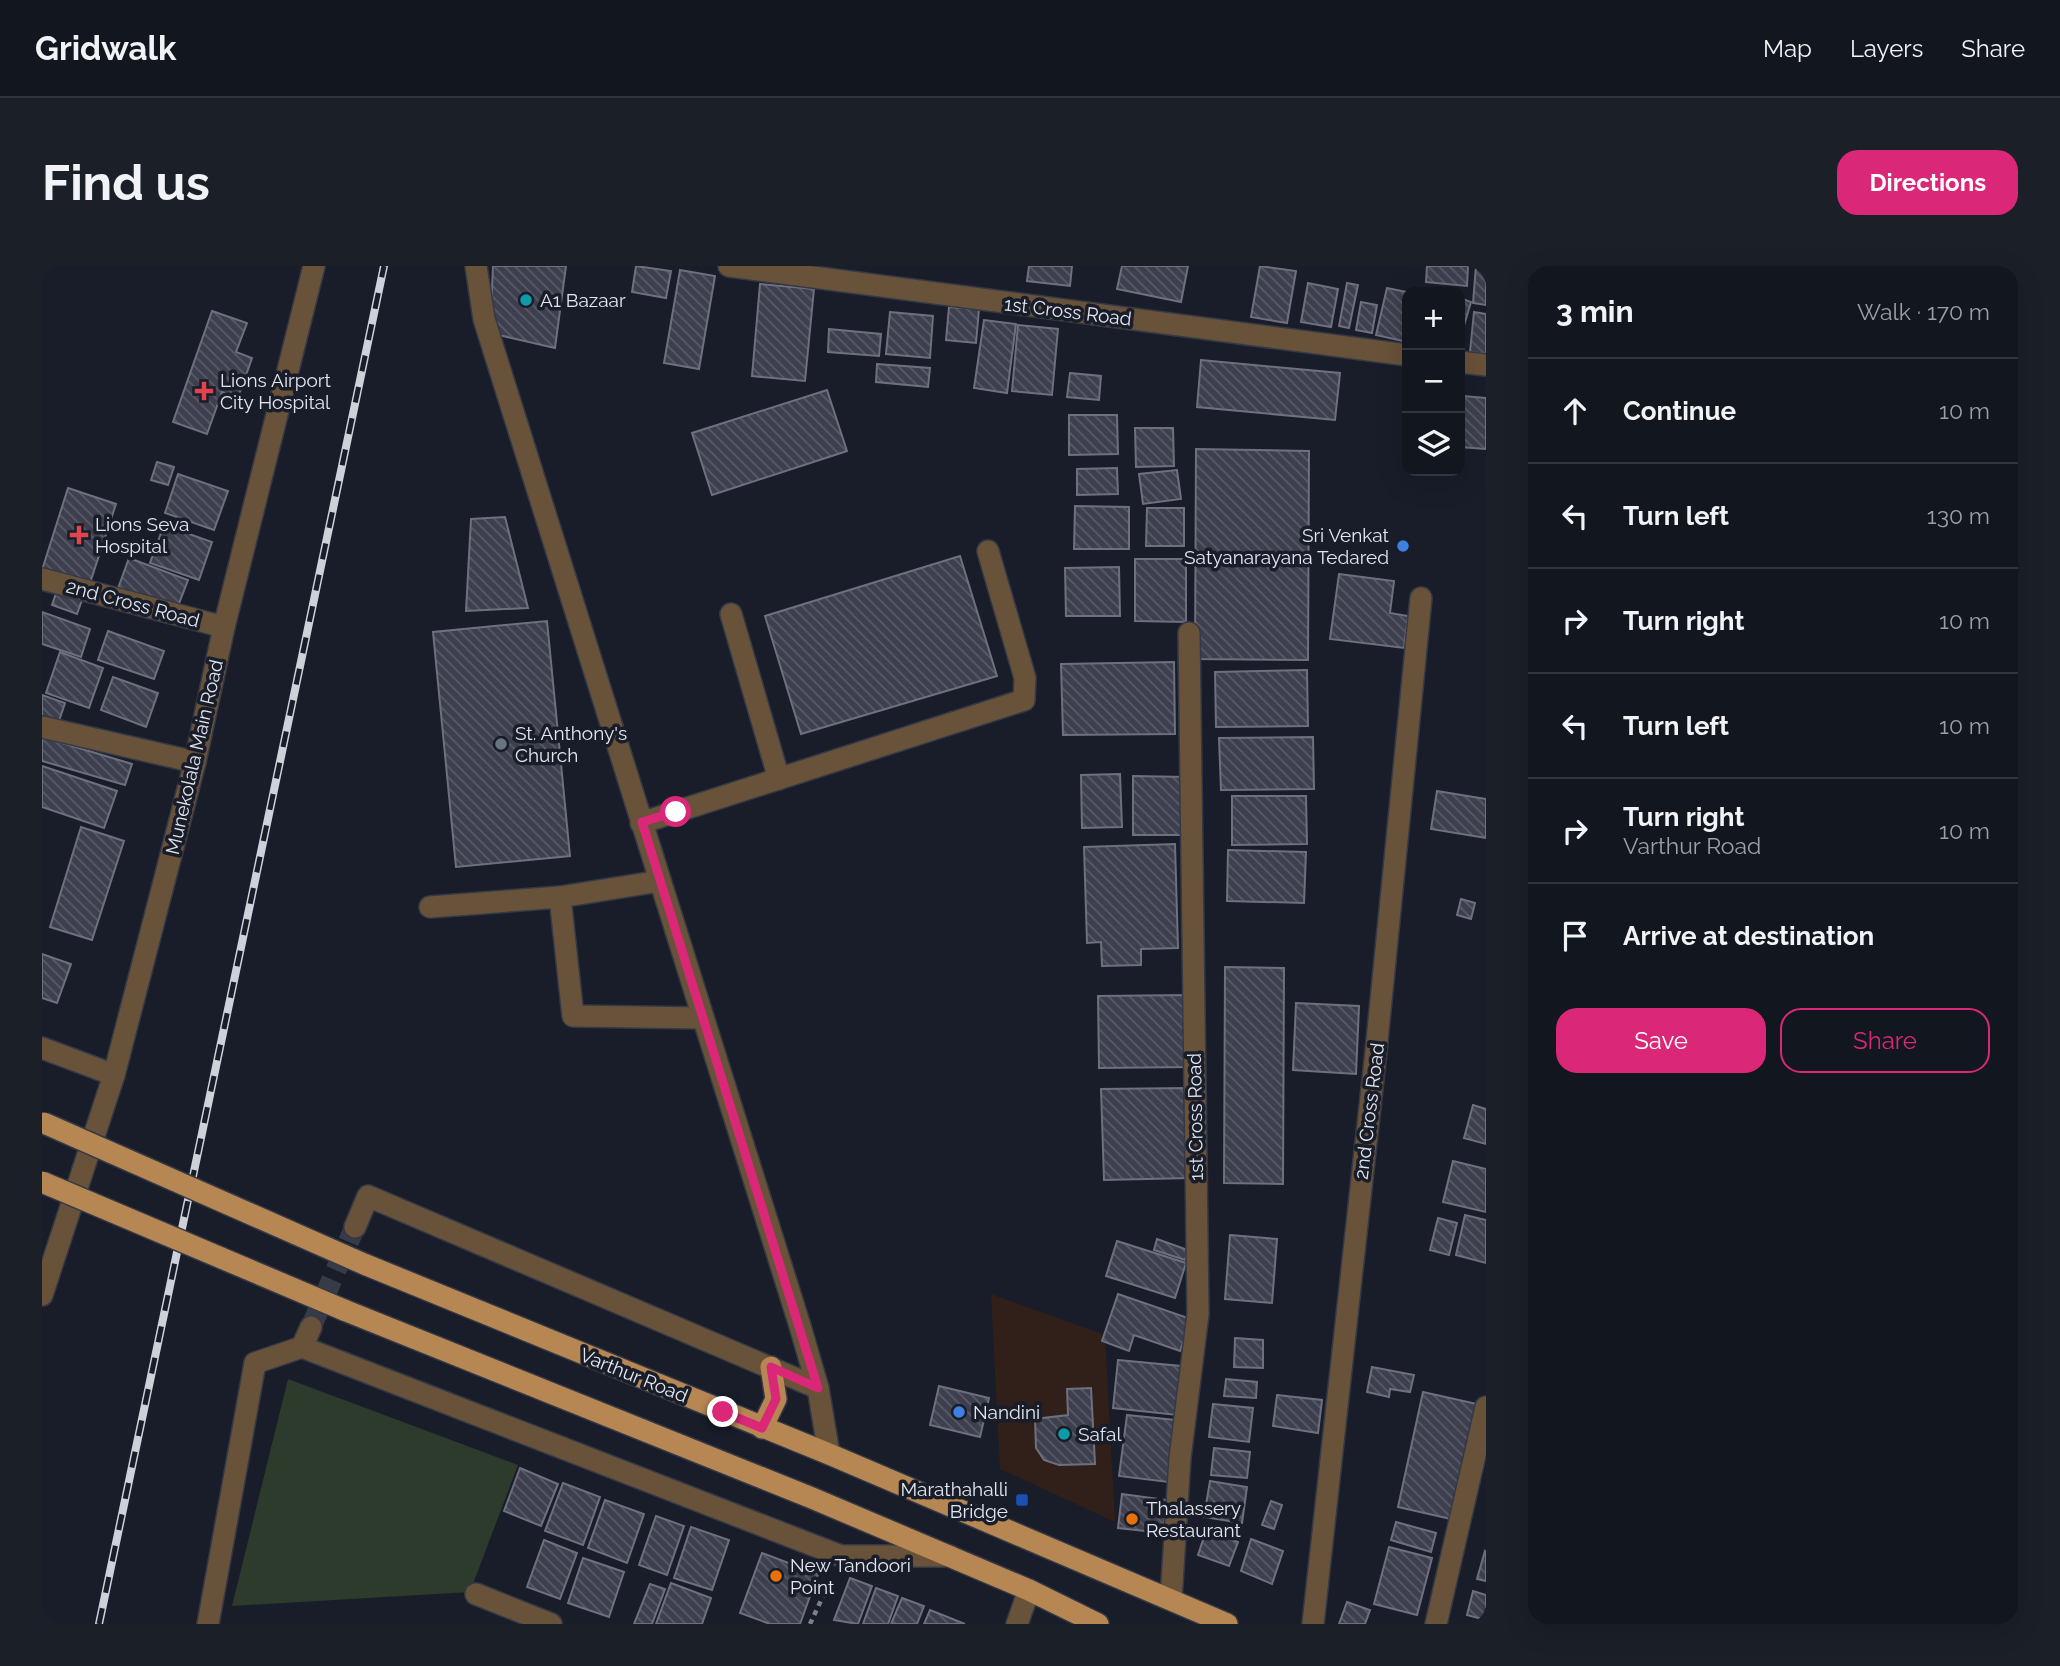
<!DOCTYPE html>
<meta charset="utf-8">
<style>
body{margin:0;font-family:Raleway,sans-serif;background:#1b1f28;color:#f1f3f6}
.controls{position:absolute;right:21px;top:21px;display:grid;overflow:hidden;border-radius:14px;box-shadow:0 7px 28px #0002}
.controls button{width:63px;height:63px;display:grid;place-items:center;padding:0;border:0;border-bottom:2px solid #31353d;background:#12161f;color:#f1f3f6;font:35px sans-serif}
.stop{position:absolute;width:21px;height:21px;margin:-16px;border:5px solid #db2777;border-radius:50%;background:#fff}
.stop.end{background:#db2777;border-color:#fff;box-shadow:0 2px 7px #0008}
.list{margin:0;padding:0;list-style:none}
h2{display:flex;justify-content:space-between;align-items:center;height:91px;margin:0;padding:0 28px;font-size:30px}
h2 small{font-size:23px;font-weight:400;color:#9c9fa4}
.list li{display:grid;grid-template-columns:46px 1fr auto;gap:21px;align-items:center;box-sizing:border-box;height:105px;padding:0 28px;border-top:2px solid #31353d}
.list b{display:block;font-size:26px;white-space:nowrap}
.list p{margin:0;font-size:23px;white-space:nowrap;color:#9c9fa4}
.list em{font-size:23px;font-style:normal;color:#9c9fa4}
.actions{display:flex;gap:14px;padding:21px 28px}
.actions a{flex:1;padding:16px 0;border:2px solid #db2777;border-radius:21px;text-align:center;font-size:24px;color:#db2777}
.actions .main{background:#db2777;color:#fff}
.icon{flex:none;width:38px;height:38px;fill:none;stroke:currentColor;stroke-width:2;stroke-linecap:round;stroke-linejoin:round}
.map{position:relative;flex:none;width:1444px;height:1358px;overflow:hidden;border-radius:21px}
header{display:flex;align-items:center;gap:42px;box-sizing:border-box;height:98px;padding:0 35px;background:#12161f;border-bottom:2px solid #31353d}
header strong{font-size:33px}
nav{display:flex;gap:38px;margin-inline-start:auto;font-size:24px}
.intro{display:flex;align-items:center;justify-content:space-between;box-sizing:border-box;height:168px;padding:0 42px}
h1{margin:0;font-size:49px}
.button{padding:18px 32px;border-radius:21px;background:#db2777;color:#fff;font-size:24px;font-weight:700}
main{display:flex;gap:42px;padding:0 42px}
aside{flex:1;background:#12161f;border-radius:21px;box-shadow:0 7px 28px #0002}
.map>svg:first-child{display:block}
.commercial{fill:#311f1a}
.green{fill:#2c3b2b}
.building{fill:url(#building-back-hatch);stroke:#6e6f7f;stroke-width:2}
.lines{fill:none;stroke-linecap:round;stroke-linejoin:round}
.minor-tunnel{stroke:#363b47;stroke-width:21;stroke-dasharray:21 10;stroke-linecap:butt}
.minor-casing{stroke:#343945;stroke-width:24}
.major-casing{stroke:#343945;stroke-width:24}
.path{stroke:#7c808b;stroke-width:4.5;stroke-dasharray:5 5;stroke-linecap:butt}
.minor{stroke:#69523a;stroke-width:21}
.major{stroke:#b78753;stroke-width:21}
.rail-casing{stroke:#cdd1da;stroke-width:8}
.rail{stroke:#181d29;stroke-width:5;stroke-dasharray:16;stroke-linecap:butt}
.major-bridge-casing{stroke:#343945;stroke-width:24;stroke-linecap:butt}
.major-bridge{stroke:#b78753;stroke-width:21}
.route{stroke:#db2777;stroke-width:9}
.culture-dot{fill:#0f9aa8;stroke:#181d29;stroke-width:2.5}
.health-dot{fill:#e0444e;stroke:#181d29;stroke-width:2.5}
.shop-dot{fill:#3f7fe0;stroke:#181d29;stroke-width:2.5}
.worship-dot{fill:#6b7280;stroke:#181d29;stroke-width:2.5}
.transit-dot{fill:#1a4fb4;stroke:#181d29;stroke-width:2.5}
.food-dot{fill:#e8710a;stroke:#181d29;stroke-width:2.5}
.labels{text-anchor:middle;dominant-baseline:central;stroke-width:7;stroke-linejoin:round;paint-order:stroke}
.poi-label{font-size:19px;fill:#e2e6ef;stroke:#181d29;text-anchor:start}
.street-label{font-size:19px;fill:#e2e6ef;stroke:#181d29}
</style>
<header>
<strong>Gridwalk</strong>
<nav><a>Map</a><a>Layers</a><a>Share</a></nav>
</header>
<div class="intro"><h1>Find us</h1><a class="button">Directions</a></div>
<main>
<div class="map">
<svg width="1444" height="1358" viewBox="0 0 1444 1358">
<defs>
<pattern id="building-back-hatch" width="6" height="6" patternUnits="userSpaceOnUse" patternTransform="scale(1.75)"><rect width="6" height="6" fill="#3e3f4e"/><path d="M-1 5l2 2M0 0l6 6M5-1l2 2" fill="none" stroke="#5a5b68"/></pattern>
</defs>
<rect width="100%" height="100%" fill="#181d29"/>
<polygon class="commercial" points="949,1028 1063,1069 1073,1256 958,1203"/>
<polygon class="green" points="246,1113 476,1199 428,1326 190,1340"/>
<g class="building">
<polygon points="451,0 524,0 513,82 448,67"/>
<polygon points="594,0 629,5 624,32 590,26"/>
<polygon points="987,0 1030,0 1028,20 985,15"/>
<polygon points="1080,0 1146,0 1139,36 1075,23"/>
<polygon points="1218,0 1254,5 1245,57 1209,51"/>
<polygon points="1385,0 1426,0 1425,20 1384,16"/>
<polygon points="1434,0 1444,0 1444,39 1431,37"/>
<polygon points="638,4 673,10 657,103 622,97"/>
<polygon points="1266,17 1296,23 1289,61 1259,56"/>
<polygon points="1305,17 1316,19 1307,62 1297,60"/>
<polygon points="718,18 772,23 763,115 710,110"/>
<polygon points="1345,22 1365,26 1365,76 1334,69"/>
<polygon points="1418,32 1429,36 1418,73"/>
<polygon points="1319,36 1335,39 1330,67 1314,64"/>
<polygon points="907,41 937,43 934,77 904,74"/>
<polygon points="170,45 205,57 194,86 210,92 196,132 180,126 165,168 131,156"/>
<polygon points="848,46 891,50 888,92 844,88"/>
<polygon points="1432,46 1444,48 1444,88 1428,86"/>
<polygon points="942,54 974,58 965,127 932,122"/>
<polygon points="976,59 1016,63 1010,129 970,125"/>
<polygon points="787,63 839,68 837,90 786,86"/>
<polygon points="1159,94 1298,107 1293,154 1155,141"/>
<polygon points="835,98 888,102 886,121 834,116"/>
<polygon points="1028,107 1059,110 1057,134 1025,131"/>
<polygon points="785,124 805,185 670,229 650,167"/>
<polygon points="1421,130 1444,132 1444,183 1418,181"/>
<polygon points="1027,149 1075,149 1076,188 1027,189"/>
<polygon points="1093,162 1131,162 1132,200 1094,201"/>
<polygon points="1154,183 1267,185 1266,394 1153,393"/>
<polygon points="115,196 132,201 126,219 109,214"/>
<polygon points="1075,202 1076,228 1035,229 1035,203"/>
<polygon points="1135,204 1139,233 1101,238 1097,208"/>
<polygon points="136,208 186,225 172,264 123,247"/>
<polygon points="26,222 74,238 47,320 0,304"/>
<polygon points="1033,240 1087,241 1087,283 1032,283"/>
<polygon points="1105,242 1142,242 1142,280 1104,280"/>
<polygon points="463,251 486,342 424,345 429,253"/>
<polygon points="122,259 170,276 157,314 108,297"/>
<polygon points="918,290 955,410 759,468 723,350"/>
<polygon points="87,292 146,314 133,348 74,328"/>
<polygon points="1093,293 1144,293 1144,356 1093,355"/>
<polygon points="1077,301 1078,350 1024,350 1023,302"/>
<polygon points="1297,308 1352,315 1348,347 1366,350 1362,382 1288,373"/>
<polygon points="16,322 41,331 35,348 10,339"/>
<polygon points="0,346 48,363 39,391 0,378"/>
<polygon points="505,355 528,590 414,601 391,366"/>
<polygon points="66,365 122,385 112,413 56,394"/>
<polygon points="18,386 61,402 47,442 4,427"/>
<polygon points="1132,396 1133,468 1021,469 1019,398"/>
<polygon points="1265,404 1266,460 1174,461 1173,406"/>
<polygon points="71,411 116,427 104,461 59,444"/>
<polygon points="0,429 23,437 17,455 0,450"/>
<polygon points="0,471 90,498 83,519 0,495"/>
<polygon points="1271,471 1272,523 1179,524 1177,472"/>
<polygon points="0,500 75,525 62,562 0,541"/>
<polygon points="1078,508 1080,561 1040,562 1039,509"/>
<polygon points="1091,510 1145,511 1145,569 1091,569"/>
<polygon points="1395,525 1444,533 1444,572 1389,563"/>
<polygon points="1190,530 1264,530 1265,578 1190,579"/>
<polygon points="39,561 82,575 50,674 8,661"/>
<polygon points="1133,578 1136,682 1099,683 1099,699 1060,700 1059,676 1045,677 1042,581"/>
<polygon points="1186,584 1264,586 1262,637 1185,635"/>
<polygon points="1419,633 1433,637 1429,653 1415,649"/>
<polygon points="0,688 29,698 15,737 0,732"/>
<polygon points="1183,701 1242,702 1241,918 1182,917"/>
<polygon points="1148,729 1149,801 1057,802 1056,730"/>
<polygon points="1254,737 1317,740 1314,808 1251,804"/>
<polygon points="1145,822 1148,912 1062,914 1059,823"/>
<polygon points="1431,839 1444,843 1444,878 1422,872"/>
<polygon points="1411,895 1444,903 1444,946 1401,936"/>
<polygon points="1423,949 1444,954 1444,997 1414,989"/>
<polygon points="1396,952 1415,957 1407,989 1388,984"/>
<polygon points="1188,969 1235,973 1230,1037 1183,1033"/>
<polygon points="1115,973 1146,984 1143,994 1112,984"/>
<polygon points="1075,975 1144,997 1133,1032 1064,1010"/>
<polygon points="1076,1028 1149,1053 1138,1085 1092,1069 1087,1085 1060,1075"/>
<polygon points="1193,1072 1221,1074 1221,1102 1192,1101"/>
<polygon points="1076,1094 1139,1100 1135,1149 1071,1142"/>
<polygon points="1330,1101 1372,1109 1368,1126 1348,1123 1347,1131 1325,1126"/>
<polygon points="1184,1113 1215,1116 1214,1132 1182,1130"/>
<polygon points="897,1120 947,1132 938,1171 888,1159"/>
<polygon points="1049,1122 1053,1198 1017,1199 1002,1194 994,1182 993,1153 1026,1149 1025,1123"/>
<polygon points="1381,1126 1435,1138 1409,1253 1356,1241"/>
<polygon points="1235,1129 1280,1134 1276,1167 1231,1160"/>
<polygon points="1171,1138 1211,1142 1207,1176 1167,1171"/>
<polygon points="1085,1149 1133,1154 1126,1216 1077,1210"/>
<polygon points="1172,1182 1208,1186 1205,1212 1169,1209"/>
<polygon points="478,1202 516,1218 499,1260 462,1245"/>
<polygon points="1168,1215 1205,1221 1200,1257 1162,1251"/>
<polygon points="521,1217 558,1231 541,1279 503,1265"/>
<polygon points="1080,1228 1125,1234 1121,1267 1076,1262"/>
<polygon points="563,1234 602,1248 585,1297 546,1282"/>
<polygon points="1229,1235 1240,1239 1232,1263 1220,1259"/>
<polygon points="614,1250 642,1260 625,1309 597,1299"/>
<polygon points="1354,1256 1394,1267 1389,1286 1349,1274"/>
<polygon points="649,1261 687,1274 670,1324 632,1312"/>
<polygon points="1164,1265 1196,1276 1187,1300 1156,1289"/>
<polygon points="1209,1273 1241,1285 1230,1318 1199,1305"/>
<polygon points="502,1274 535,1287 518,1333 485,1321"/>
<polygon points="1347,1281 1390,1292 1375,1349 1332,1338"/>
<polygon points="1443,1285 1444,1286 1444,1315 1435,1313"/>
<polygon points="720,1287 776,1308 758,1358 728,1358 698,1347"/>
<polygon points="541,1292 582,1306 567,1351 526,1337"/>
<polygon points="808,1312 830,1320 816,1358 792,1354"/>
<polygon points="629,1317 669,1332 660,1358 614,1358"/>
<polygon points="608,1318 623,1323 610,1358 592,1358"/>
<polygon points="834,1322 856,1330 846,1358 821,1358"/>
<polygon points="1431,1325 1444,1329 1444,1354 1425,1349"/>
<polygon points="860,1332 882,1340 875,1358 849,1358"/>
<polygon points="1305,1336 1328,1344 1323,1358 1297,1358"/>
<polygon points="888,1344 923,1358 882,1358"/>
</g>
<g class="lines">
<polyline class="minor-tunnel" points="269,1061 313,961"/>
<g class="minor-casing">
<g id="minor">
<polyline points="434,0 442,53 758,1060 776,1122 787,1188"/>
<polyline points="687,0 1365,89"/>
<polyline points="1418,96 1444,99"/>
<polyline points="0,313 182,361"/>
<polyline points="689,348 737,513"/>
<polyline points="0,461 153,496"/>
<polyline points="599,557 982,434 983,412 946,285"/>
<polyline points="518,631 531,750 661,752"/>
<polyline points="388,641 518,631 618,615"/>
<polyline points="0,782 72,809"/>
<polyline points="313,961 326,930 776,1122"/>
<polyline points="0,1029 72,809 153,496 182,361 272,0"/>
<polyline points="260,1081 269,1061"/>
<polyline points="434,1328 509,1358"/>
<polyline points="1129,1333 1138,1192 1156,1048 1147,367"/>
<polyline points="166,1358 213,1097 260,1081 799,1290 908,1290"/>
<polyline points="975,1358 987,1324"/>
<polyline points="1271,1358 1333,795 1379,332"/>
<polyline points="1394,1358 1444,1141"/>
</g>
</g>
<g class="major-casing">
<g id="major">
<polyline points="322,998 787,1188 1185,1358"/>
<polyline points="302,1044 770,1232 987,1324 1056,1358"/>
<polyline points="720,1162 734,1133 729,1101"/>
</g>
</g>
<polyline class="path" points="768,1358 789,1313"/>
<use href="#minor" class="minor"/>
<use href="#major" class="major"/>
<g class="rail-casing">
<polyline id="rail" points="57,1358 342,0"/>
</g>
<use href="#rail" class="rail"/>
<g class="major-bridge-casing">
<g id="major-bridge">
<polyline points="2,857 322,998"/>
<polyline points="0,916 302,1044"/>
</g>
</g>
<use href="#major-bridge" class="major-bridge"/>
</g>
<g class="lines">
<polyline class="route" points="634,546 600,556 776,1122 729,1101 734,1133 720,1162 681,1146"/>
</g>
<g class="culture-dot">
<circle cx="484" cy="34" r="7"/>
<circle cx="1022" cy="1168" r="7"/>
</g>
<g class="health-dot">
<path d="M158.5 114.5h7v7h7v7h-7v7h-7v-7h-7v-7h7z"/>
<path d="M33.5 258.5h7v7h7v7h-7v7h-7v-7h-7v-7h7z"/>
</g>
<g class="shop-dot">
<circle cx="1361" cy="280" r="7"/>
<circle cx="917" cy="1146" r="7"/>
</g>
<circle class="worship-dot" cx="459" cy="478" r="7"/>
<rect class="transit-dot" x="973" y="1227" width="14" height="14" rx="3.5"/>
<g class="food-dot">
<circle cx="1090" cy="1253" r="7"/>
<circle cx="734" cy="1310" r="7"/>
</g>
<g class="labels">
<g class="poi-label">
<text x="498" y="34">A1 Bazaar</text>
<text x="178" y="114">Lions Airport<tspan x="178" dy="22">City Hospital</tspan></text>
<text x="53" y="258">Lions Seva<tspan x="53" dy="22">Hospital</tspan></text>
<text x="1347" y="269" text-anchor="end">Sri Venkat<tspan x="1347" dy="22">Satyanarayana Tedared</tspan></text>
<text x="473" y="467">St. Anthony's<tspan x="473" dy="22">Church</tspan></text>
<text x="931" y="1146">Nandini</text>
<text x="1036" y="1168">Safal</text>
<text x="966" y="1223" text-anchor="end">Marathahalli<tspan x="966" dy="22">Bridge</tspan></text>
<text x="1104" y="1242">Thalassery<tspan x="1104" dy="22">Restaurant</tspan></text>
<text x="748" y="1299">New Tandoori<tspan x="748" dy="22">Point</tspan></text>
</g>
<g class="street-label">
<text transform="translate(1026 45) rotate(7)">1st Cross Road</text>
<text transform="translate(91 337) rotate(15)">2nd Cross Road</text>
<text transform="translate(152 491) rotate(-77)">Munekolala Main Road</text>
<text transform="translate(1327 845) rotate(-83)">2nd Cross Road</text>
<text transform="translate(1153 851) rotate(-91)">1st Cross Road</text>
<text transform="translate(592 1109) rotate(22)">Varthur Road</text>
</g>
</g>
</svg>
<div class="controls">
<button>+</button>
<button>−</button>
<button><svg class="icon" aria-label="layers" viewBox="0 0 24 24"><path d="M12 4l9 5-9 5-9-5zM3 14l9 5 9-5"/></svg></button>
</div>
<div class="stop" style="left:634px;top:546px"></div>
<div class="stop end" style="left:681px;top:1146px"></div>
</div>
<aside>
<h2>3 min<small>Walk · 170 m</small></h2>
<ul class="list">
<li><svg class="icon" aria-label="ahead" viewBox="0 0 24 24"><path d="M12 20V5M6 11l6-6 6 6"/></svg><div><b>Continue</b></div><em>10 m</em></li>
<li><svg class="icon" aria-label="left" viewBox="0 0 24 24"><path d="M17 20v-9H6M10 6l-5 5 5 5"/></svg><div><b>Turn left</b></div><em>130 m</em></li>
<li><svg class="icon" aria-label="right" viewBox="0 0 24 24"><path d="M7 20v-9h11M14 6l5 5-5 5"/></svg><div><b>Turn right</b></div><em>10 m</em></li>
<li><svg class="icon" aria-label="left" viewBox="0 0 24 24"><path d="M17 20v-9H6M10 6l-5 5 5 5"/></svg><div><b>Turn left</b></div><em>10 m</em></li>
<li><svg class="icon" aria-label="right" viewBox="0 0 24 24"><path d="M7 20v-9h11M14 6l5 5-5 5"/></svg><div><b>Turn right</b><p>Varthur Road</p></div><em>10 m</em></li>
<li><svg class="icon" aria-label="arrive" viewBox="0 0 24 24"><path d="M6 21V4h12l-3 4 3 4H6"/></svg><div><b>Arrive at destination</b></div></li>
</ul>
<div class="actions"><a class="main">Save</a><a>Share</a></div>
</aside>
</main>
